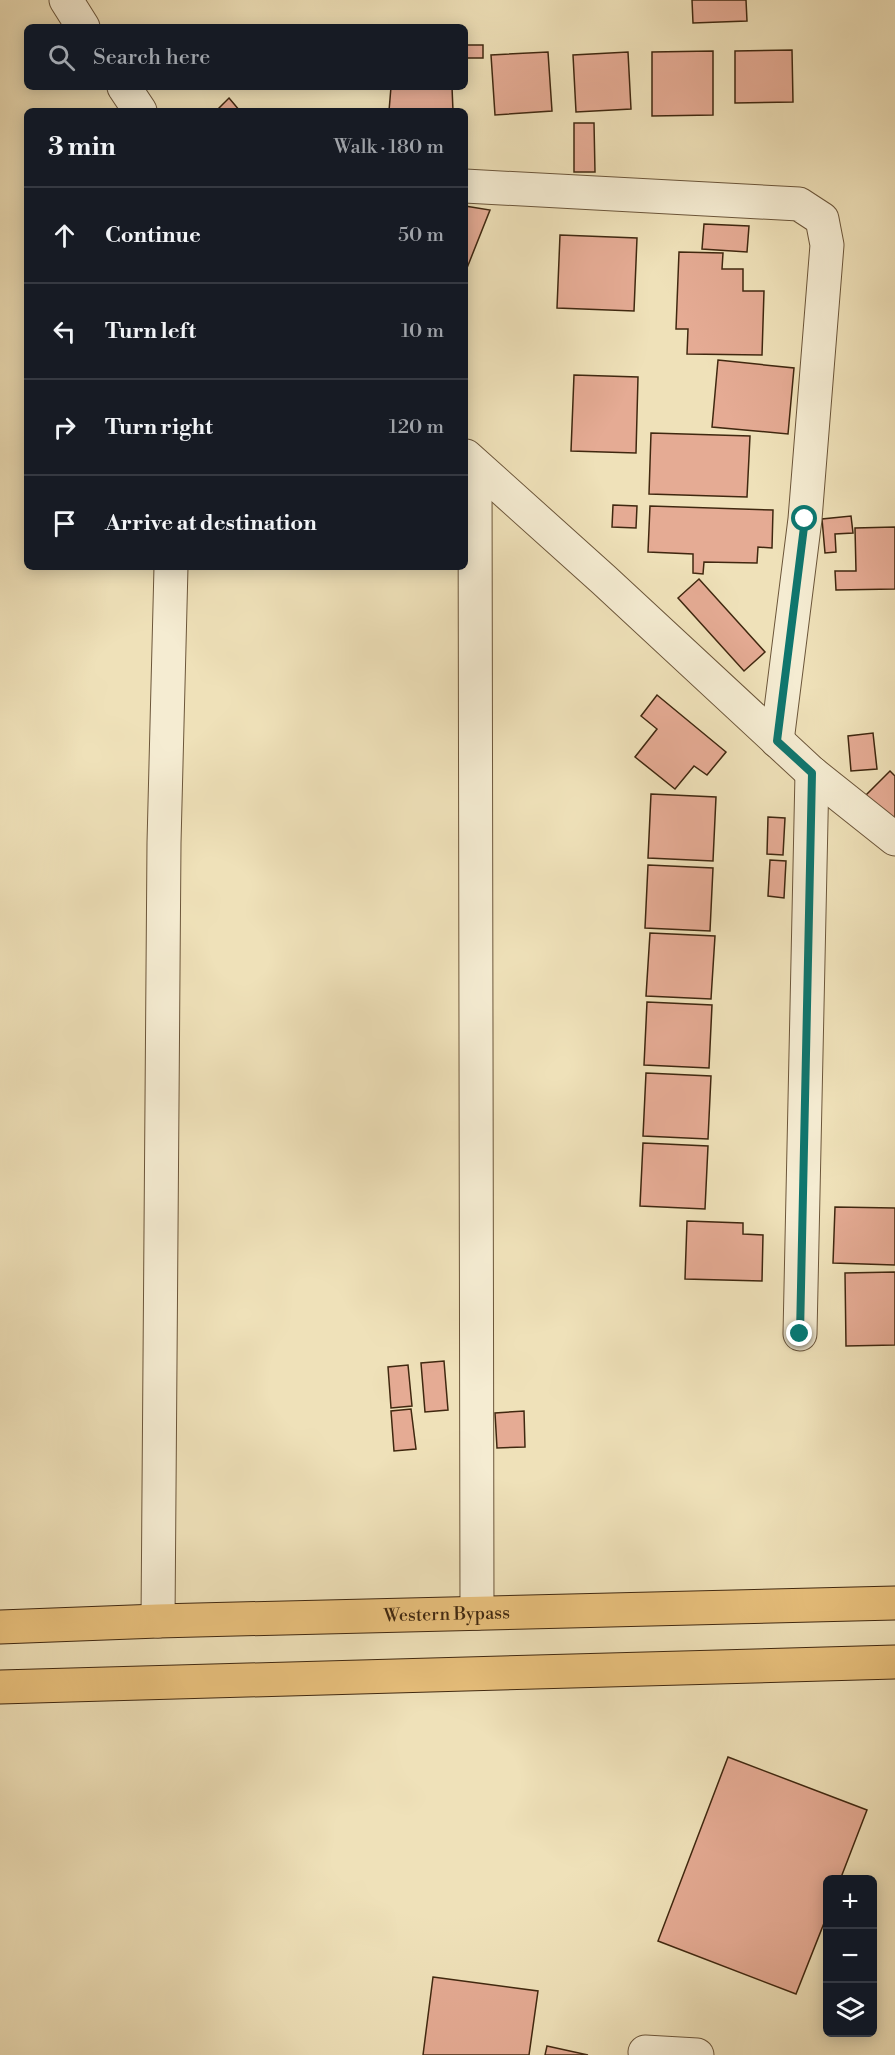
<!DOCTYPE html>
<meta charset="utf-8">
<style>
body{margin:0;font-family:"Libre Bodoni",serif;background:#242831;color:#f1f3f6}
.controls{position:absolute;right:18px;bottom:18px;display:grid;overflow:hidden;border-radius:9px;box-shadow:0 3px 15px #0003}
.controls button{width:54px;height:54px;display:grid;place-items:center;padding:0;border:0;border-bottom:2px solid #363941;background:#171b24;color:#f1f3f6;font:30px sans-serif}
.stop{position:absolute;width:18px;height:18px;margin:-14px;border:4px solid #0f766e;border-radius:50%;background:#fff}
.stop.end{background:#0f766e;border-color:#fff;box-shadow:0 2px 6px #0008}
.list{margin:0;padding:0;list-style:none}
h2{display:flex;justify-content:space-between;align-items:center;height:78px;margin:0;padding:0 24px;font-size:26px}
h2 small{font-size:20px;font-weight:400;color:#9ea1a6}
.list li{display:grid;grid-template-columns:39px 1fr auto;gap:18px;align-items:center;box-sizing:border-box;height:96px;padding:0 24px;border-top:2px solid #363941}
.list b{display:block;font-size:22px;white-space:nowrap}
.list em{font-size:20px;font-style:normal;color:#9ea1a6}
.icon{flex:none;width:33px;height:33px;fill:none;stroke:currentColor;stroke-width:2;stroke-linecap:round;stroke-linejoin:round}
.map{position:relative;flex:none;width:895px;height:2055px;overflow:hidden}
.search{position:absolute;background:#171b24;box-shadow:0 3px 15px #0003;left:24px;top:24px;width:444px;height:66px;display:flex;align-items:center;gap:15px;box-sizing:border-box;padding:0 21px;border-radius:9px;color:#9ea1a6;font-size:22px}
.panel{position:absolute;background:#171b24;box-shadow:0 3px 15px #0003;left:24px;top:108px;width:444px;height:462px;border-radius:9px}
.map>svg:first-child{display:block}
.building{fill:#e5ab94;stroke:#402810;stroke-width:1.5}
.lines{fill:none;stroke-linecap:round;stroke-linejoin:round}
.minor-casing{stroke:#6c563a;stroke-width:35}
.primary-casing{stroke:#402810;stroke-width:35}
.minor{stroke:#f5ecd2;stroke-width:33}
.primary{stroke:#e8c07c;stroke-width:33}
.route{stroke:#0f766e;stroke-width:8}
.labels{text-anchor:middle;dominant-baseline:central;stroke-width:4.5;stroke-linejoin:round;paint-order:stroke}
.street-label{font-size:18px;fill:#402810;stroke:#f5ecd2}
</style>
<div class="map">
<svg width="895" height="2055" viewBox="0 0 895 2055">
<rect width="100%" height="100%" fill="#efe1b9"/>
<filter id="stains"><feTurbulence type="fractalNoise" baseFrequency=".00333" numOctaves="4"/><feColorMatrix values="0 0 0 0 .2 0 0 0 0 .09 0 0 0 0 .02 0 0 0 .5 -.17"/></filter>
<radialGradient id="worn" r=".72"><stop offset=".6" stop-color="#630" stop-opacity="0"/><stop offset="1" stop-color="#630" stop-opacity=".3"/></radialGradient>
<g class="building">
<polygon points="692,0 746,0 747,21 693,23"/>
<rect x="465" y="45" width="18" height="13"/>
<polygon points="792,50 793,102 735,103 735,51"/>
<polygon points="713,51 713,115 652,116 652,52"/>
<polygon points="548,52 552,111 495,115 491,55"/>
<polygon points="628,52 631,109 576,112 573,55"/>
<polygon points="391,87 452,87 453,111 389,111"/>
<polygon points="229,98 240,111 216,111"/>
<polygon points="574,123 594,123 595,172 574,172"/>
<polygon points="465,206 490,210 465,273"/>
<polygon points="704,224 749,226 747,252 702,249"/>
<polygon points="560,235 637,238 634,311 557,308"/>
<polygon points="679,252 723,253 722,269 743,269 743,291 764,291 762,355 687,354 688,329 676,329"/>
<polygon points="718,360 794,368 788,434 712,427"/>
<polygon points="574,375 638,377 636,453 571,451"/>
<polygon points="651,433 750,436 747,497 649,494"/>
<polygon points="613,505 637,506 636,528 612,527"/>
<polygon points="650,506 773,510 772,548 758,547 757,563 704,562 703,574 693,573 693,554 648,552"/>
<polygon points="851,516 853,533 835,534 836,552 825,553 822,519"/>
<polygon points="895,527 895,589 836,590 835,571 856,571 855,528"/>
<polygon points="699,579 765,652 744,671 678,598"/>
<polygon points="657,695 726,752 707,775 694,766 675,789 635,757 657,729 641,716"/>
<polygon points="873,733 877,769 851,771 848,736"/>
<polygon points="890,771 895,776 895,825 866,795"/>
<polygon points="651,794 716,797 713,861 648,858"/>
<polygon points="768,817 785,818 783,855 767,854"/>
<polygon points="770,860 786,861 784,898 768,896"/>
<polygon points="648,865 713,868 710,931 645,928"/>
<polygon points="650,933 715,936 711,999 646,996"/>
<polygon points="647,1002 712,1005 709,1068 644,1065"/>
<polygon points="646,1073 711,1076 708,1139 643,1136"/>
<polygon points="643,1143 708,1146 705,1209 640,1206"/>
<polygon points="835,1207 895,1208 895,1265 833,1263"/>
<polygon points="687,1221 743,1223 743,1234 763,1235 762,1281 685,1279"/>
<polygon points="895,1272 895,1345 846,1346 845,1273"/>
<polygon points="444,1361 448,1410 425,1412 421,1363"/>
<polygon points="408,1365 412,1406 391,1408 388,1367"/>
<polygon points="411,1409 416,1449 394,1451 391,1411"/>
<polygon points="524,1411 525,1447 497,1448 495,1413"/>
<polygon points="728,1757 867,1810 840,1880 828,1880 828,1913 796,1994 658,1941"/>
<polygon points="433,1977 538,1991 529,2055 423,2055"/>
<polygon points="547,2046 588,2055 545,2055"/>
</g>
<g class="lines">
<g class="minor-casing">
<g id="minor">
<polyline points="66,0 83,27"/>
<polyline points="124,87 140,111"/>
<polyline points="465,186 799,204 822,219 827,245 805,519 777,741"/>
<polyline points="466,456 604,580 812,773 895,839"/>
<polyline points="475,465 477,1613"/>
<polyline points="800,1334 812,773"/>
<polyline points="158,1621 164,843 171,567"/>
<polyline points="645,2052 697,2055"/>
</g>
</g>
<g class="primary-casing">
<g id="primary">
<path id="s1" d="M0,1627L158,1621L895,1603"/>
<polyline points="0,1687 895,1662"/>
</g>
</g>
<use href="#minor" class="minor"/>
<use href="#primary" class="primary"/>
</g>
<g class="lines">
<polyline class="route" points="800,1334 812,773 777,741 805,519"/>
</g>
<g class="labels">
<g class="street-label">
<text stroke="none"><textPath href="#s1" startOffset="447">Western Bypass</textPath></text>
</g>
</g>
<rect width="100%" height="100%" filter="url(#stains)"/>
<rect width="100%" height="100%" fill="url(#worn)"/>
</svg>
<div class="controls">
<button>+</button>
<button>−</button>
<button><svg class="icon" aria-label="layers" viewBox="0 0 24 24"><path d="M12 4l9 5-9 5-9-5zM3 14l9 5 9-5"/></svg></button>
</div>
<div class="stop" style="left:805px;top:519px"></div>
<div class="stop end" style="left:800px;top:1334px"></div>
<div class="search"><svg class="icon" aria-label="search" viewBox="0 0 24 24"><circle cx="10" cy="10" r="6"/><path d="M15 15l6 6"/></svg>Search here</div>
<section class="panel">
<h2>3 min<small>Walk · 180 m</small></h2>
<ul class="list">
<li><svg class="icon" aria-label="ahead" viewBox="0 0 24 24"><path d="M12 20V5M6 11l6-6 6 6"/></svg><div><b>Continue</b></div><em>50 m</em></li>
<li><svg class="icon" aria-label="left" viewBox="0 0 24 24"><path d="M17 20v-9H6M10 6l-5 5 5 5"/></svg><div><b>Turn left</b></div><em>10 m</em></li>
<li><svg class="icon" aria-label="right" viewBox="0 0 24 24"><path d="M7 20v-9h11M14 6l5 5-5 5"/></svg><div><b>Turn right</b></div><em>120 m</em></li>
<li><svg class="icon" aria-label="arrive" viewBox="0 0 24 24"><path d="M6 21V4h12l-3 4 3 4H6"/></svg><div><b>Arrive at destination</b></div></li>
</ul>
</section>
</div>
